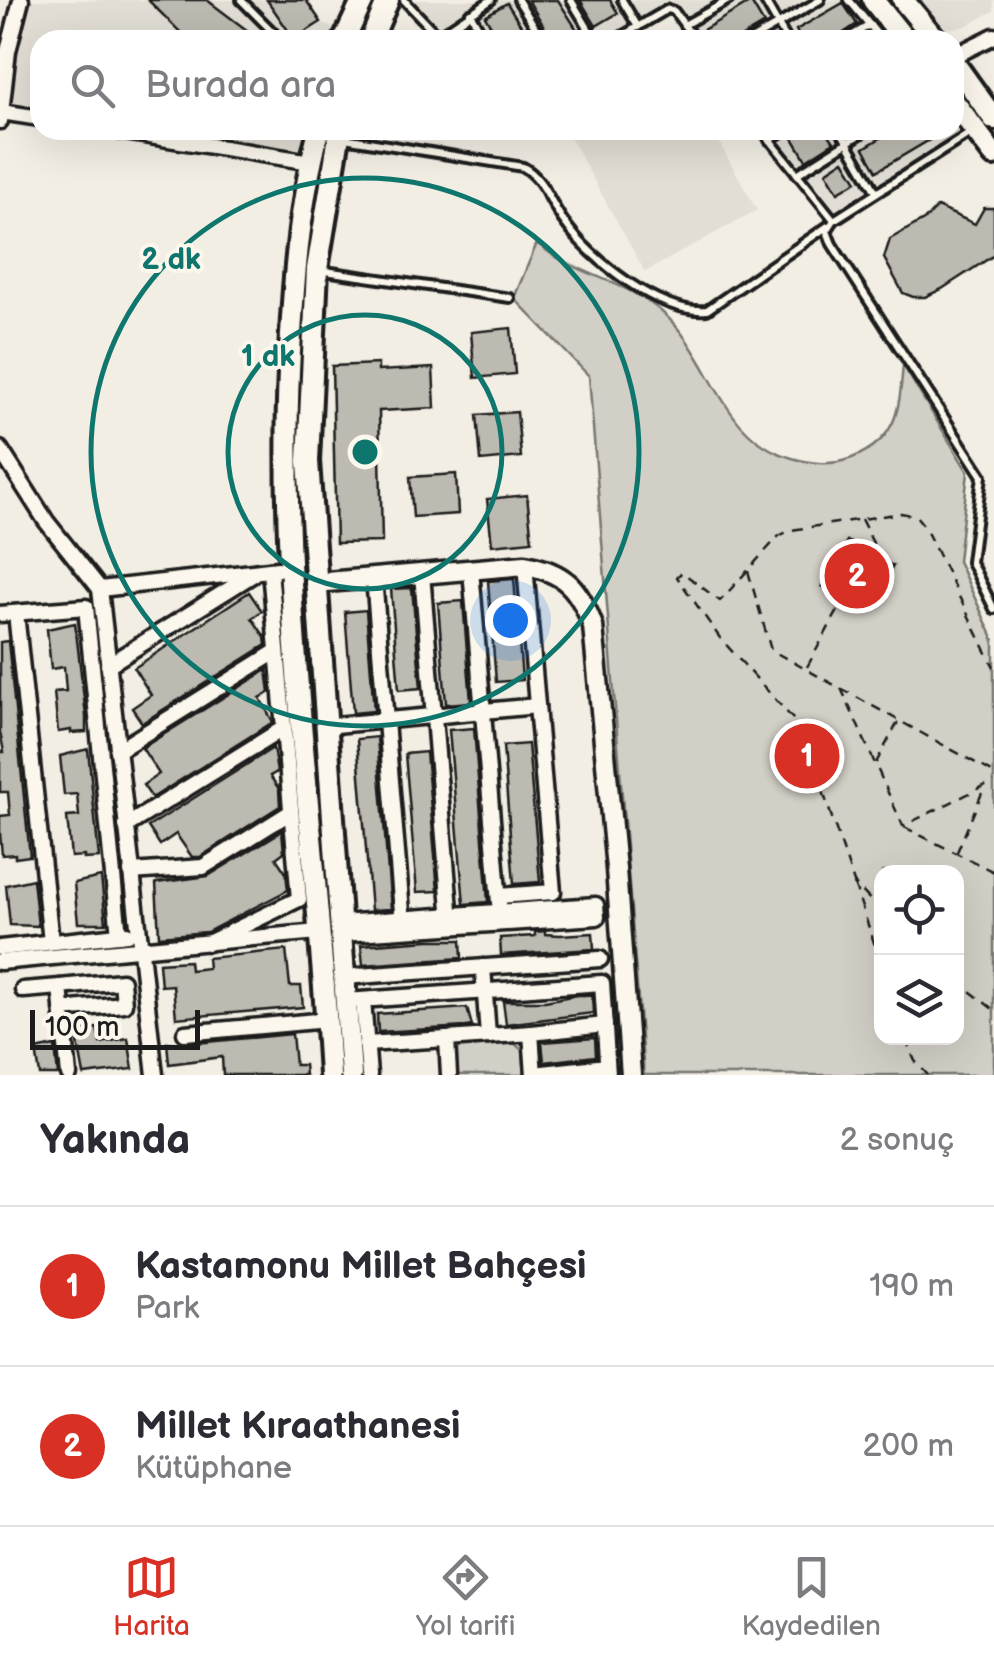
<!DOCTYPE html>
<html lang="tr">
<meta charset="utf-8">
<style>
body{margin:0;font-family:"Balsamiq Sans",sans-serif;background:#f7f7f7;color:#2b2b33}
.controls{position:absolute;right:30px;bottom:30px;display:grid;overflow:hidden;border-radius:20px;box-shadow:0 10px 40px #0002}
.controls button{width:90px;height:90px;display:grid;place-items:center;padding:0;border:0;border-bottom:2px solid #e1e1e2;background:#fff;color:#2b2b33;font:50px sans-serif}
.scale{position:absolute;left:30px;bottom:25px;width:170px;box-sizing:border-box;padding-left:10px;border:5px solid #1c1c1c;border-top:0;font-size:28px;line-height:35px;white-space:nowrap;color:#1c1c1c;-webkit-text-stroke:8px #fbf7ec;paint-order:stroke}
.you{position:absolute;left:510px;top:620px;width:35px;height:35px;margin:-25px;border:8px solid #fff;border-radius:50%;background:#1a73e8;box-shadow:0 0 0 15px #1a73e833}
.badge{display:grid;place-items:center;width:65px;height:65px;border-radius:50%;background:#d93025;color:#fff;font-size:32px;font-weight:700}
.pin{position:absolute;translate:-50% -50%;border:5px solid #fff;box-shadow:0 2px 10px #0006}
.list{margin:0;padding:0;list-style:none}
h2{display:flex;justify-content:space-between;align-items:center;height:130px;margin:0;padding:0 40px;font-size:42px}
h2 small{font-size:32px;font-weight:400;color:#7c7c81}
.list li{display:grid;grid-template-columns:65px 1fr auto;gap:30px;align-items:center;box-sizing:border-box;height:160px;padding:0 40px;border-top:2px solid #e1e1e2}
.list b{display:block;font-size:38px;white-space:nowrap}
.list p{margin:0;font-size:32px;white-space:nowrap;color:#7c7c81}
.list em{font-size:32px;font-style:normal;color:#7c7c81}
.icon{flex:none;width:55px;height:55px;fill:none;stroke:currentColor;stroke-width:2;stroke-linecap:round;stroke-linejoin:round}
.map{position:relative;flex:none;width:994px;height:1075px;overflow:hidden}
.search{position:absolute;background:#fff;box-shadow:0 10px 40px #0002;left:30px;right:30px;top:30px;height:110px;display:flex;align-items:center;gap:25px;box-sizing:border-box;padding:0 35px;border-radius:30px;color:#7c7c81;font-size:38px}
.sheet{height:450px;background:#fff}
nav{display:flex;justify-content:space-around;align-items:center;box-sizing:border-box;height:140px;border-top:2px solid #e1e1e2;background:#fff;font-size:28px;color:#7c7c81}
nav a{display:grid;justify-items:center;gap:5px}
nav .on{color:#d93025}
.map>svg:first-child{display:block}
.built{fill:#e2ded5}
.green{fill:#d2cfc6;stroke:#777671;stroke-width:2.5;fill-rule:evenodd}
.building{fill:#bdbab1;stroke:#1c1c1c;stroke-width:2.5}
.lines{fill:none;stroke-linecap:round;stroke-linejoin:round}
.service-casing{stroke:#1c1c1c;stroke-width:14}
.minor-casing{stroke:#1c1c1c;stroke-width:21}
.tertiary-casing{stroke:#1c1c1c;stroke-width:25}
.secondary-casing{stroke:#1c1c1c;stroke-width:28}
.path{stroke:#1c1c1c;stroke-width:2.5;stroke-dasharray:10 8;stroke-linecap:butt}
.service{stroke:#fbf7ec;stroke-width:6}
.minor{stroke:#fbf7ec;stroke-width:14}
.tertiary{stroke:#fbf7ec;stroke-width:18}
.secondary{stroke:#fbf7ec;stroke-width:20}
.ring{fill:none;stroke:#0f766e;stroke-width:5}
.centre{fill:#0f766e;stroke:#fbf7ec;stroke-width:5}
.ring-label{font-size:30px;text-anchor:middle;font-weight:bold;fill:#0f766e;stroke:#fbf7ec;stroke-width:8;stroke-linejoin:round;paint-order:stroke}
</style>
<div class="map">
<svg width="994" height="1075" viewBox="0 0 994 1075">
<rect width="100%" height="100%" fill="#f2eee4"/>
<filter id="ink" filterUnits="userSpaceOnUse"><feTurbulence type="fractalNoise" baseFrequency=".01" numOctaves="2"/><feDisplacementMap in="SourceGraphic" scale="20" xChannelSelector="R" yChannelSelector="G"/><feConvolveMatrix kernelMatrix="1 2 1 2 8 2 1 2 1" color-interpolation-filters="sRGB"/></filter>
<g filter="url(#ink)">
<g class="built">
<polygon points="21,0 306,0 321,22 346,35 344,40 40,40 40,118 1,112"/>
<polygon points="404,0 873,0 905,40 695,40 670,9 615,40 442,40"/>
<polygon points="921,0 994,0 994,11 964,27 943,29"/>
<polygon points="954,102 976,129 834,220 762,130 954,130"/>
<polygon points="112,130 319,130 311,162"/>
<polygon points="566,130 712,130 757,210 645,272"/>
</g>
<g class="green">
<path d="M537,243C573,275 623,278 663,313C713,357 720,438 792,458C813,464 831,466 852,458C899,439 899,408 903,365L968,472L958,561L994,640V1075H644L589,376L514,298ZM882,872H956V1038H882Z"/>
<polygon points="510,1039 523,1051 525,1075 455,1075 453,1047 457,1043"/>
</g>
<g class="building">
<polygon points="148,0 207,0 260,40 188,40"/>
<polygon points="267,0 306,0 321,22 294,39"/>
<polygon points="528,0 558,0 581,36 575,40 552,40"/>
<polygon points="580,0 610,0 618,13 596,26"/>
<polygon points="751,2 764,24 737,40 709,40 703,30"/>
<polygon points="507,3 530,40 499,40 485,16"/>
<polygon points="843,3 857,24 833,40 801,40 796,30"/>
<polygon points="806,130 826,130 834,142 806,160 793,138"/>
<polygon points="894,130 932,130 936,136 877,171 864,148"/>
<polygon points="844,160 857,181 838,192 826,172"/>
<polygon points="937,207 975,224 984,208 994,208 994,255 942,289 925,297 913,297 903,293 884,258 890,239 927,218"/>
<polygon points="511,328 515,374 475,378 471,332"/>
<polygon points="378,364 378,371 433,368 435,408 379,411 382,542 336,543 332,366"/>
<polygon points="517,412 521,457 481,461 477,415"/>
<polygon points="456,474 458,514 413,517 410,477"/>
<polygon points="527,495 532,541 492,545 487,499"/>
<polygon points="847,541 893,566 868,611 822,586"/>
<polygon points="514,579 522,680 496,682 488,581"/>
<polygon points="412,588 421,688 399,690 391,589"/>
<polygon points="249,592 262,611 252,618 265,637 266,645 142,723 132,708 151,695 134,668"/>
<polygon points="463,601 471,702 446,704 438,603"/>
<polygon points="366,610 374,711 353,713 345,612"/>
<polygon points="75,623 86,716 86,732 71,733 71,730 58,732 54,692 66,691 64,667 51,669 47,629"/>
<polygon points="8,641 30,856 15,858 15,854 2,855 0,833 0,816 10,815 8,792 0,792 0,752 4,752 0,732 0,642"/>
<polygon points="267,670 270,692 260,698 273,722 152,798 143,785 159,774 142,748"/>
<polygon points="474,728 488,902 464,904 449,730"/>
<polygon points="377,737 391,909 371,910 357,739"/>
<polygon points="528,744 540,882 514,884 503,746"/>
<polygon points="273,748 277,772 270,776 279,789 280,806 200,857 192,857 176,834 160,845 148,827"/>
<polygon points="88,749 99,858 84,859 84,856 71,857 67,817 79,816 77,794 64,795 60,756"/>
<polygon points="426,752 438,891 417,892 405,754"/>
<polygon points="282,831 284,852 276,858 286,873 288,890 207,932 159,936 156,883 208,876"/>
<polygon points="101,877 106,923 78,923 74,883"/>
<polygon points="33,879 38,926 10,925 6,885"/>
<polygon points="545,931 545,934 560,935 593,933 594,949 501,955 500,938 535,936 535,932"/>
<polygon points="429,940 461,940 462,958 363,965 361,945"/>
<polygon points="286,950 290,986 301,986 303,1007 176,1018 173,985 161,986 159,963 189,961 190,970 208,968 207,958"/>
<polygon points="577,995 592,995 593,1013 506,1024 503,1001 545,1001"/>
<polygon points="467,1008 472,1026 466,1027 378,1032 377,1014"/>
<polygon points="97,1028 100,1043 128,1038 133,1069 84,1075 76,1032"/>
<polygon points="292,1034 295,1065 304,1065 305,1075 223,1075 222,1057 169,1064 167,1042 186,1044"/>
<polygon points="595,1038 596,1056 544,1062 542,1042"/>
<polygon points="55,1046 58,1075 40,1075 36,1050"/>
</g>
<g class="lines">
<g class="service-casing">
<g id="service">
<polyline points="241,0 281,40"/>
<polyline points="404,0 442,40"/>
<polyline points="518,0 543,40"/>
<polyline points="571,0 595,40"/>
<polyline points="622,0 638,27"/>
<polyline points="764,0 787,40"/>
<polyline points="849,0 882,40"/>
<polyline points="470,13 486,40"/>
<polyline points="684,25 729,0"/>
<polyline points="439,35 491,0"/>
<polyline points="615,40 668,9 674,11 695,40"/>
<polyline points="751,40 820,0"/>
<polyline points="844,40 870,25"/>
<polyline points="762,130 834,220 972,132"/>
<polyline points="840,130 876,192"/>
<path d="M344,138L523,167C544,178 551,205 565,223C592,261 660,314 707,310L828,226"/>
<polyline points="769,140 785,130"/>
<polyline points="797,174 867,130"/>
<polyline points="834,220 827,231 832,244 982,476 971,562 994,609"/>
<polyline points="318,270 510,298"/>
</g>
</g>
<g class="minor-casing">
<g id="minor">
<polyline points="954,56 994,36"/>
<polyline points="1,112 40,118"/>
<polyline points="0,121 8,51 21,0"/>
<polyline points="112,130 311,162"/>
<polyline points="0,449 46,521 100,589 155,1075"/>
<polyline points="471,570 499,903"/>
<polyline points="422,574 451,921"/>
<polyline points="374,578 403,924"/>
<polyline points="100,589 278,569"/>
<polyline points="16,613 51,942"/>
<polyline points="0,614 86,607 119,935"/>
<polyline points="108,665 252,575"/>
<polyline points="325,726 537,706"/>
<polyline points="117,751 277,651"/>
<polyline points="126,826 284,728"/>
<polyline points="131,872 203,867 291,812"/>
<polyline points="499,896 553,892 525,565"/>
<polyline points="340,923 596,905 597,917 341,934"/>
<polyline points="208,943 299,899 270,570"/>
<polyline points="0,948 127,934"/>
<polyline points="0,962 318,932"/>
<polyline points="483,967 488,1036"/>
<polyline points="344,977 600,959"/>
<polyline points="23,990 60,987"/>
<polyline points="363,1000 369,1075"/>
<polyline points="346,1001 602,983 608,1075"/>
<polyline points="62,1010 124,1004 122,981 60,987 69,1075"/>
<polyline points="185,1033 327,1020"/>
<polyline points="531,1033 605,1025"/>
<polyline points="366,1044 447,1039"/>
<polyline points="534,1074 607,1066"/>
<polyline points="449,1075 447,1039 531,1033 534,1075"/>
</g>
</g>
<g class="tertiary-casing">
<path id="tertiary" d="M315,583L525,565C565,572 579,588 593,626L616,869L631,1075"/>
</g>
<g class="secondary-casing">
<g id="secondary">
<polyline points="873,0 905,40"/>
<polyline points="903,0 936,40"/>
<polyline points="344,40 363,0"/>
<polyline points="371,40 388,0"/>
<polyline points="954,63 994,119"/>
<polyline points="954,102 994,155"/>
<path d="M319,130C298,209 293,290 289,371C279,607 317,840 330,1075"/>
<polyline points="340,130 317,269 308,461 351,1075"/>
</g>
</g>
<g class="path">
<polyline points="861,519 874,545 870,553"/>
<polyline points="748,571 771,650 994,773"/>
<polyline points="807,667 845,598"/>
<polyline points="841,688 903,826 994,781"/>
<polyline points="876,763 898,722"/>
<polyline points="904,827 994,872"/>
<polyline points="957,852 985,786"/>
<polyline points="854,884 882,966"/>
<polyline points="882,912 854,883 802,729 720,638 677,577 682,572 720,601 779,536 791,530 901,513 916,516 924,526 994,667"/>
<polyline points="956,980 994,1010"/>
<polyline points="905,1038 915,1061 928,1075"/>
</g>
<use href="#service" class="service"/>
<use href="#minor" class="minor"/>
<use href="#tertiary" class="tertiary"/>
<use href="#secondary" class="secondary"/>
</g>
</g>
<g class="ring">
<circle cx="365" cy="452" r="137"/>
<circle cx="365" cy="452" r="274"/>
</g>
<circle cx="365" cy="452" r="15" class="centre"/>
<g class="ring-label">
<text x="171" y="269">2 dk</text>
<text x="268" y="366">1 dk</text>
</g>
</svg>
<div class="controls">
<button><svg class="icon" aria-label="locate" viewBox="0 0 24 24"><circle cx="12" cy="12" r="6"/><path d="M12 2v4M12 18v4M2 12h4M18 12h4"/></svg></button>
<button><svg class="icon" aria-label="layers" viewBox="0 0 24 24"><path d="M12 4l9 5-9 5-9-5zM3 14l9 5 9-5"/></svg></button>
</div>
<div class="scale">100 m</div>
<div class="you"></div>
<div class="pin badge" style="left:807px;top:756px">1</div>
<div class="pin badge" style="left:857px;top:576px">2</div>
<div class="search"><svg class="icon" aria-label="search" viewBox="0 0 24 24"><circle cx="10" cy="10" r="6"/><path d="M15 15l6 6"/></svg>Burada ara</div>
</div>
<section class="sheet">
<h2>Yakında<small>2 sonuç</small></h2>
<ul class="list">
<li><span class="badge">1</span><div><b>Kastamonu Millet Bahçesi</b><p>Park</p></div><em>190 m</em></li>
<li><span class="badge">2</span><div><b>Millet Kıraathanesi</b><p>Kütüphane</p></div><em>200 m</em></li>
</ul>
</section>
<nav>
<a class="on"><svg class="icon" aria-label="map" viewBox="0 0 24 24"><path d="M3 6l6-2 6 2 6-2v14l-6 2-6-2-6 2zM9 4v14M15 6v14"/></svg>Harita</a>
<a><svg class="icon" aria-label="directions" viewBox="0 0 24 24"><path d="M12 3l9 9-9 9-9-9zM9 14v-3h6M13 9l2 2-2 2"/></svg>Yol tarifi</a>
<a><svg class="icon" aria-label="saved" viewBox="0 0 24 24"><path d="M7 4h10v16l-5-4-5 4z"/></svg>Kaydedilen</a>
</nav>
